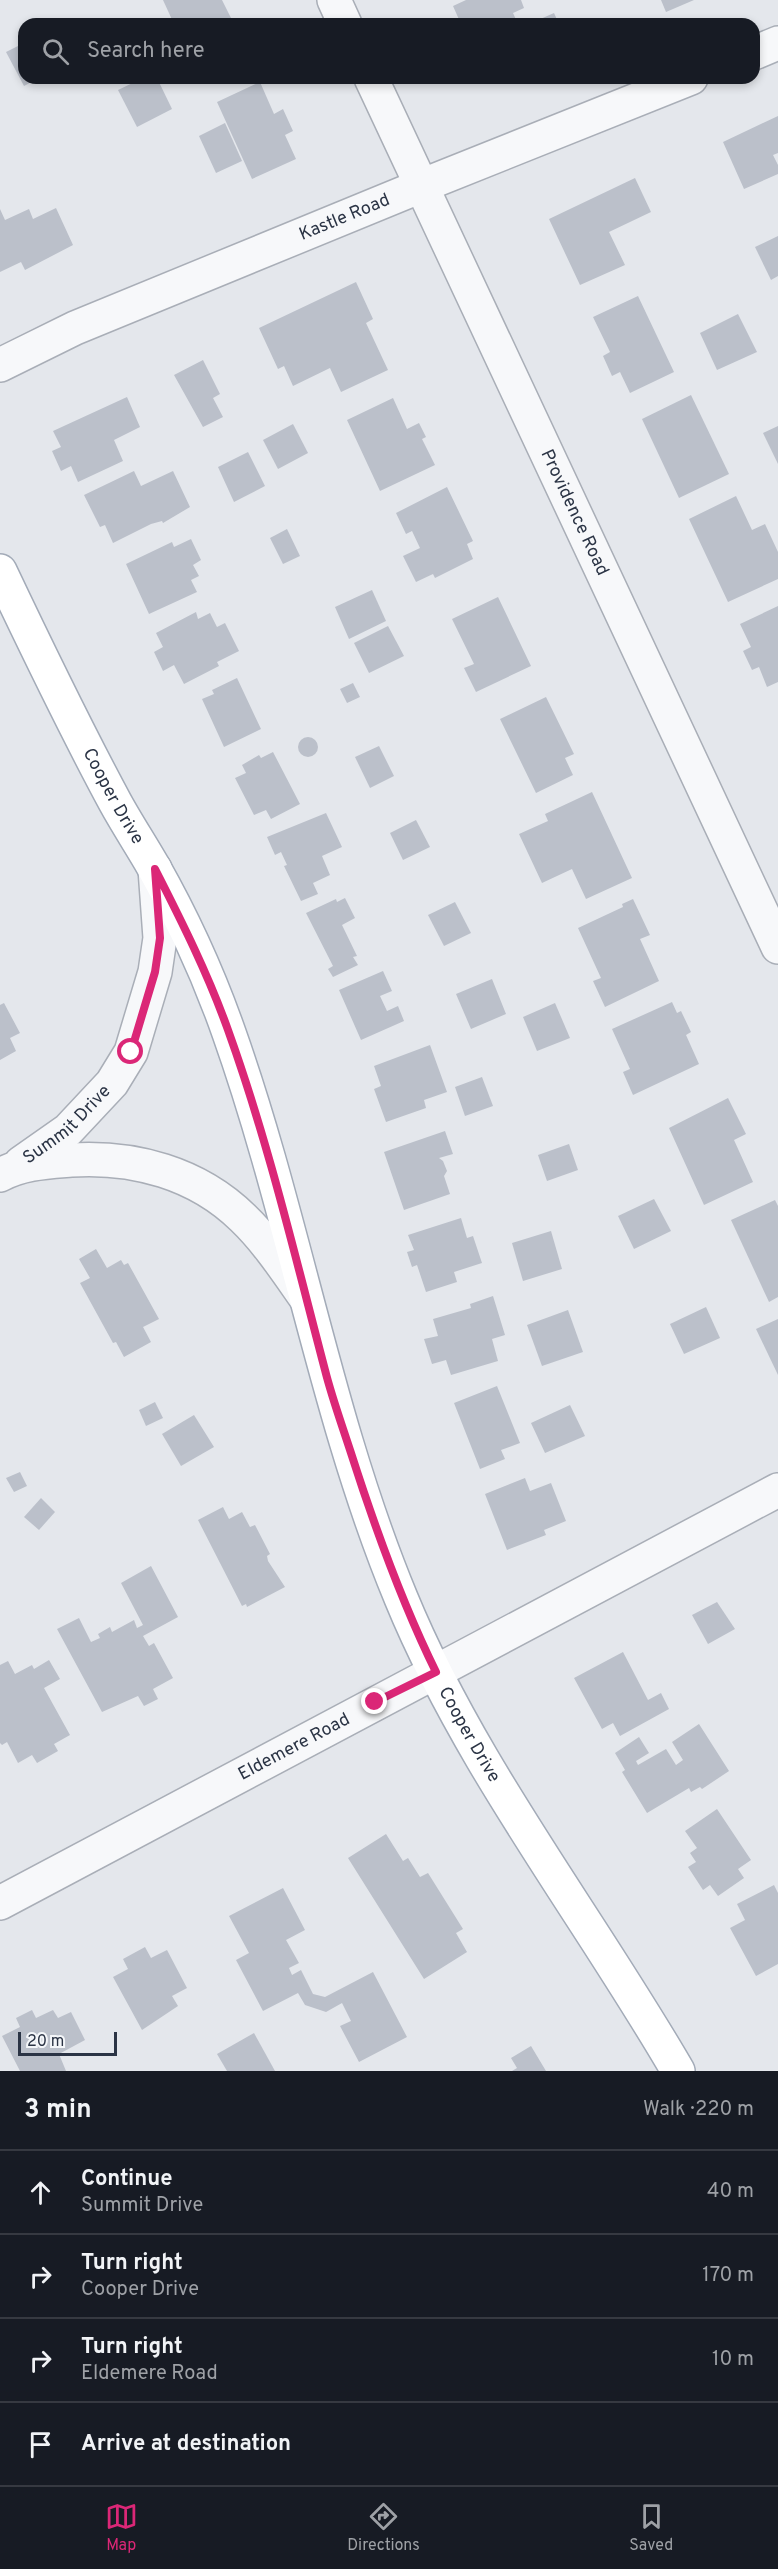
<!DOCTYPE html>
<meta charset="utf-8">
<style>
body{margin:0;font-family:Overpass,sans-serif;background:#242831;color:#f1f3f6}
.scale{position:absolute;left:18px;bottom:15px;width:99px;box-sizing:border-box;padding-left:6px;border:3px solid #2b3445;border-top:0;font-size:16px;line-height:21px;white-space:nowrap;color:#2b3445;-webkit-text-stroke:4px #f4f6f9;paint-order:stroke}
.stop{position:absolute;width:18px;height:18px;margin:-14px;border:4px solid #db2777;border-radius:50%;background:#fff}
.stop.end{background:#db2777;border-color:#fff;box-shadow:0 2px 6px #0008}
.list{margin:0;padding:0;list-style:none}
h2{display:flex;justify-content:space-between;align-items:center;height:78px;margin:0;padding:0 24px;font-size:26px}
h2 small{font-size:20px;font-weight:400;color:#9ea1a6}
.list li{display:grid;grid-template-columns:39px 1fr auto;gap:18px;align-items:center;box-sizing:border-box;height:84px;padding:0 24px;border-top:2px solid #363941}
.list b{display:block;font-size:22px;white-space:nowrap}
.list p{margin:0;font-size:20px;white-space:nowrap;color:#9ea1a6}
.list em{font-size:20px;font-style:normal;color:#9ea1a6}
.icon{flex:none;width:33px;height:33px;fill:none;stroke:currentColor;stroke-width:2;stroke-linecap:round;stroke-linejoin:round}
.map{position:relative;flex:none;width:778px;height:2071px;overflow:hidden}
.search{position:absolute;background:#171b24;box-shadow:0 3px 9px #0003;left:18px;right:18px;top:18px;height:66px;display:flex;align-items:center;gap:15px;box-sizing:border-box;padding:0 21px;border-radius:18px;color:#9ea1a6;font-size:22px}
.sheet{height:414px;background:#171b24}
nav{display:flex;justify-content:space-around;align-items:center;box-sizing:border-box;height:84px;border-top:2px solid #363941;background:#171b24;font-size:16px;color:#9ea1a6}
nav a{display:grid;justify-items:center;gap:3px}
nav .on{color:#db2777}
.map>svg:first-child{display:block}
.building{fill:#bbc0ca}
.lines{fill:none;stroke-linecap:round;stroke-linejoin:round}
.minor-casing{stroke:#a9aeb7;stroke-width:36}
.major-casing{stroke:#a3abb8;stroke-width:36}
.minor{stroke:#f7f8fa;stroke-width:33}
.major{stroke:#fff;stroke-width:33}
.route{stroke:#db2777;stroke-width:8}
.labels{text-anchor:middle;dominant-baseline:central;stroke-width:6;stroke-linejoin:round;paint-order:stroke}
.street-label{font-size:18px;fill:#2b3445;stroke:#f4f6f9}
</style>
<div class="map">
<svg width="778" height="2071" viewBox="0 0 778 2071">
<rect width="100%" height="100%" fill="#e4e7ec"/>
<g class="building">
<polygon points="163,0 222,0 234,24 174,24"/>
<polygon points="466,0 521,0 524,8 513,13 518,24 461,24 453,6"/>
<polygon points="661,0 694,0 666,12"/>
<polygon points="554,13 559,24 529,24"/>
<polygon points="24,43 24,78 39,78 24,86 6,52"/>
<polygon points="143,78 157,78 172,109 137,127 118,90"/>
<polygon points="167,78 180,78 169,83"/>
<polygon points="260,82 274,114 283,109 293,131 285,135 296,159 252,179 217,102"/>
<polygon points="778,116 778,153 773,155 778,165 778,174 744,189 723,142"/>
<polygon points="225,123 242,161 216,173 199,136"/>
<polygon points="635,178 651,212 609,232 625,265 580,285 549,219"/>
<polygon points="56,208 73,245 25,270 21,262 0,272 0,209 5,220 29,209 33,219"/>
<polygon points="778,236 778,276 771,280 755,247"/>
<polygon points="356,282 373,319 366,323 388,370 341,392 330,368 293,386 284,366 278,369 259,328"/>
<polygon points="638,296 674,372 630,393 620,372 612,376 603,356 610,352 593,317"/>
<polygon points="738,314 757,352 717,370 700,333"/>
<polygon points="203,360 220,394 213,398 223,417 203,427 174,375"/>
<polygon points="691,395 729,474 679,498 642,419"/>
<polygon points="127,397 140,427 114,440 123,461 78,482 71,466 61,471 52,451 61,447 53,431"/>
<polygon points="393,398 407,429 419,423 426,437 422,439 435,465 380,491 347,420"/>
<polygon points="293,424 308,453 278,469 263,440"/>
<polygon points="778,426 778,464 763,433"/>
<polygon points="248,452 265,486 234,502 218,467"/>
<polygon points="134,471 141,486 173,471 190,507 163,523 162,521 151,524 113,543 105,525 100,527 84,495"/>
<polygon points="447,487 473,541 467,544 473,559 435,578 433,574 416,582 403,556 420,548 412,531 406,534 396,513"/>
<polygon points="736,496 752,530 765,524 778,552 778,579 728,602 689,519"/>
<polygon points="287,529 300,556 283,564 270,538"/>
<polygon points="191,539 201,560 193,565 199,576 191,580 197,592 149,614 126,564 172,542 174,547"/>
<polygon points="372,590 386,621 349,639 335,607"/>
<polygon points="498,597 531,666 476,692 464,668 474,664 452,619"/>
<polygon points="778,606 778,682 767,687 759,667 752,670 743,651 751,647 740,624"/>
<polygon points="196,612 198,619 210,613 217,627 225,623 239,651 217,662 219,666 184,684 174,665 163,671 154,652 163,647 156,633"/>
<polygon points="388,626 404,656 369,673 354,643"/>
<polygon points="237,678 261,729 224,747 202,699 214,694 212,690"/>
<polygon points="353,683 360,697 347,703 340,689"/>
<polygon points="546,697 574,754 565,758 573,775 536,793 500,719"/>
<circle cx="308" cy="747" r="10"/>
<polygon points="379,746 394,776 370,788 355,757"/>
<polygon points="273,752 300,804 271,819 266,810 254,815 235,778 246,773 242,765 259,755 261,758"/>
<polygon points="592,792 632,878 586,899 572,869 542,883 519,834 548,821 545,814"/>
<polygon points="326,813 342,847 322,856 330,875 313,883 318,894 301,901 284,866 287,865 281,852 275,855 267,837"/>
<polygon points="416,820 430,847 403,860 390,833"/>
<polygon points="345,898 355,918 342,925 357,956 353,957 358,965 333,977 328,969 333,966 306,913 336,899 337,902"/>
<polygon points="633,899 650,935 640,939 659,981 605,1007 593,981 601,978 578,928 623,907 622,904"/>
<polygon points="455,902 471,933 444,946 428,915"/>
<polygon points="383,971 392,991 380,996 387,1011 398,1006 404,1021 361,1040 339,990"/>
<polygon points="492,979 506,1014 471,1029 456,994"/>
<polygon points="672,1002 677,1013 681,1011 691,1032 686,1035 699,1064 633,1095 623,1072 630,1069 612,1029"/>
<polygon points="4,1003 20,1033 10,1038 16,1051 0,1060 0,1005"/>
<polygon points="555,1003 570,1038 537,1051 523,1017"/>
<polygon points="430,1045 447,1092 424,1100 426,1108 386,1122 374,1089 381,1086 374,1066"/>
<polygon points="482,1077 493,1106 465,1116 455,1087"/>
<polygon points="728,1098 746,1134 734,1140 753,1182 704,1205 669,1128"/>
<polygon points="445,1131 453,1154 439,1158 443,1161 447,1171 444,1176 450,1194 404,1210 384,1152"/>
<polygon points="569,1144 578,1170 547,1181 538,1155"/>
<polygon points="654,1199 671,1231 634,1249 618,1216"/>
<polygon points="775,1200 778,1206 778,1297 769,1302 731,1220"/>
<polygon points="461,1218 467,1238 473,1236 482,1263 454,1272 457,1282 426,1292 417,1265 412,1267 407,1252 414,1250 408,1235"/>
<polygon points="551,1231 562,1269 523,1281 512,1243"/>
<polygon points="96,1249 107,1268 121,1260 124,1265 128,1263 159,1319 143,1327 151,1342 124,1357 116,1342 113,1343 80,1283 90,1278 79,1259"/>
<polygon points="493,1296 505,1335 492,1339 498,1361 451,1375 446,1360 432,1364 424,1339 438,1336 433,1319 471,1308 470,1304"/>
<polygon points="706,1307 720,1338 684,1354 670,1324"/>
<polygon points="568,1310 583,1352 542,1366 527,1325"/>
<polygon points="778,1319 778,1375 756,1329"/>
<polygon points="497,1386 520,1443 501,1450 505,1459 480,1469 454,1403"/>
<polygon points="155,1402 163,1418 146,1426 139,1410"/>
<polygon points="570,1405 585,1436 545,1453 531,1423"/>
<polygon points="194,1415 214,1447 181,1466 162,1434"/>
<polygon points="20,1472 27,1486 14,1492 6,1478"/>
<polygon points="525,1478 530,1491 551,1483 566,1521 544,1530 546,1535 507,1550 485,1494"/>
<polygon points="41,1498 55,1512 39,1530 24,1517"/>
<polygon points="223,1507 229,1519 242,1512 250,1527 255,1525 270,1554 267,1556 268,1561 285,1587 247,1607 246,1604 242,1606 198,1520"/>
<polygon points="151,1566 178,1617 143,1636 149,1646 154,1643 173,1678 153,1689 158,1699 144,1706 138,1696 102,1712 57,1629 79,1618 91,1642 100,1638 98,1634 110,1627 112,1632 134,1620 137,1628 143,1625 121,1583"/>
<polygon points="717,1602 735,1629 708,1644 692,1615"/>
<polygon points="623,1652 648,1700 661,1693 669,1709 620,1736 613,1723 602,1729 574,1678"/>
<polygon points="49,1660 60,1679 44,1688 70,1735 54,1744 58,1751 37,1763 32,1755 18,1763 7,1742 2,1745 0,1743 0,1665 8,1661 15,1674 32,1665 34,1669"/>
<polygon points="699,1724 729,1771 702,1789 700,1787 691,1792 689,1788 647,1813 622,1772 625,1770 615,1753 639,1737 649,1753 636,1761 638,1765 666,1749 676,1765 683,1760 672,1742"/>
<polygon points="717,1809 751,1860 738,1869 744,1878 718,1896 710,1885 703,1890 688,1867 696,1862 690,1853 697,1848 685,1831"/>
<polygon points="386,1834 403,1861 408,1858 420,1877 428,1873 463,1929 456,1933 467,1952 424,1979 348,1858"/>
<polygon points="774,1885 778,1893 778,1964 756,1976 730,1928 745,1920 737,1904"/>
<polygon points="283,1888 305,1930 286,1940 299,1963 289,1968 292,1975 301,1970 313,1994 325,1997 373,1972 407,2037 359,2062 340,2026 351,2021 342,2003 326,2012 305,2005 298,1993 263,2011 236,1960 249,1953 229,1916"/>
<polygon points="145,1947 151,1958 167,1950 187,1988 172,1996 178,2006 142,2030 113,1977 128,1969 123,1959"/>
<polygon points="32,2010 36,2018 53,2010 58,2018 71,2012 85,2040 59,2054 66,2071 20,2071 2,2036 20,2027 16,2018"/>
<polygon points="254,2033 275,2071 227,2071 217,2054"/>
<polygon points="531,2046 546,2071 512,2071 517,2068 511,2058"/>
</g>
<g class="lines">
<g class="minor-casing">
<g id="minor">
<polyline points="334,0 345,24"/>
<polyline points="754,53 778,43"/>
<path id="s1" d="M371,78L778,947"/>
<path id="s2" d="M0,365L75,328L421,186L691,78"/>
<path id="s3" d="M21,1163L68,1130L112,1083L131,1052L155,972L160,938L155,869"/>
<path d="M0,1175C22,1163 46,1162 71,1160C134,1156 197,1173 243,1218C267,1241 286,1270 305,1297"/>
<path id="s4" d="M0,1903L778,1490"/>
</g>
</g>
<g class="major-casing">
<g id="major">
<path id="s5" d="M0,571C37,649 74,726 115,802C127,824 141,845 153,866C183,919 209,976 229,1033C295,1219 325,1415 401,1598C470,1766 587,1914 678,2071"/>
</g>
</g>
<use href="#minor" class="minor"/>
<use href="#major" class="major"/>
</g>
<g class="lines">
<path class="route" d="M131,1052L155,972L160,938L155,869C182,922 208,974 228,1030C268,1141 295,1256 325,1370C332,1398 342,1425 351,1453C375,1528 401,1601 436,1672L375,1702"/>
</g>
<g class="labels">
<g class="street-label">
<text stroke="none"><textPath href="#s2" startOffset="375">Kastle Road</textPath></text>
<text stroke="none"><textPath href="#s1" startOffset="480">Providence Road</textPath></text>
<text stroke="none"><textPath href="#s5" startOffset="252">Cooper Drive</textPath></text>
<text stroke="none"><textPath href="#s3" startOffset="60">Summit Drive</textPath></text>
<text stroke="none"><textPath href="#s5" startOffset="1260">Cooper Drive</textPath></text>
<text stroke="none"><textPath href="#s4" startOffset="333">Eldemere Road</textPath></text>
</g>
</g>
</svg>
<div class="scale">20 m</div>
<div class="stop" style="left:131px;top:1052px"></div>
<div class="stop end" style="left:375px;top:1702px"></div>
<div class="search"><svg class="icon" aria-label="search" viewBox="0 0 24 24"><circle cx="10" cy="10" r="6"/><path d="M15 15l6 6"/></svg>Search here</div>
</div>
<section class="sheet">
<h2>3 min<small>Walk · 220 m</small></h2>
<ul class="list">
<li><svg class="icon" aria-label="ahead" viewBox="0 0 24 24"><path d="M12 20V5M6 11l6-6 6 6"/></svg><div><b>Continue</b><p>Summit Drive</p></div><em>40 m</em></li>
<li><svg class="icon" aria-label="right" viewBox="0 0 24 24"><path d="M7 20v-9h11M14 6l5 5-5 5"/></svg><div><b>Turn right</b><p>Cooper Drive</p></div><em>170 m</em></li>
<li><svg class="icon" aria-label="right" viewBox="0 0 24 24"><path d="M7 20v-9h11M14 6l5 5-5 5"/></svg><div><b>Turn right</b><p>Eldemere Road</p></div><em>10 m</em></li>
<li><svg class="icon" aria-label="arrive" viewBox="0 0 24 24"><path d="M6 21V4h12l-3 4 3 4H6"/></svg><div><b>Arrive at destination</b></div></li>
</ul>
</section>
<nav>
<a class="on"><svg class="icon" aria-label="map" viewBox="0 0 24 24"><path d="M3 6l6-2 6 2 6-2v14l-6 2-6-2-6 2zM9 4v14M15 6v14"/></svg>Map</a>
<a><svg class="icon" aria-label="directions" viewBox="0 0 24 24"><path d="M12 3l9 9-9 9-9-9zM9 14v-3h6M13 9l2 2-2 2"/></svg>Directions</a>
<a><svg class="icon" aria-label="saved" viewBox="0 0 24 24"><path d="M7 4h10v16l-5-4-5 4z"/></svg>Saved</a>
</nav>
